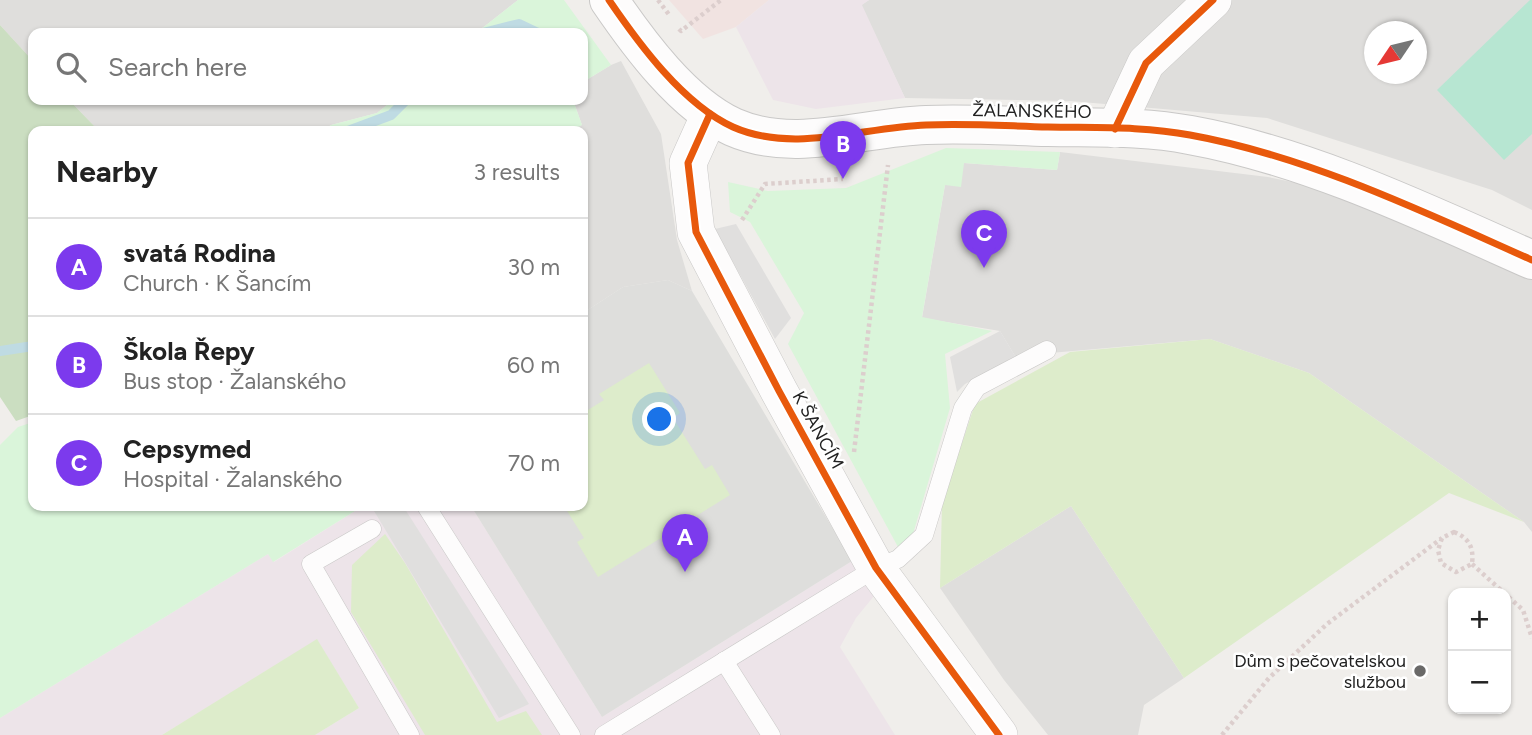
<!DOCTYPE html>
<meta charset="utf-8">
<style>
body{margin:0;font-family:Figtree,sans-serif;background:#f2f2f2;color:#222}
.controls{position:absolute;right:21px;bottom:21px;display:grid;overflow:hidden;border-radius:14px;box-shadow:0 2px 5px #0004}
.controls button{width:63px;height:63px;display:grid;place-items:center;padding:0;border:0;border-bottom:2px solid #e0e0e0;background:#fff;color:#222;font:35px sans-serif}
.compass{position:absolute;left:1364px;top:21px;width:63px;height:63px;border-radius:50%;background:#fff;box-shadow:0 2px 5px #0004;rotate:235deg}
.you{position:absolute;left:660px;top:420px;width:24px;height:24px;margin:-18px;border:5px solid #fff;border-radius:50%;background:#1a73e8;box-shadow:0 0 0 10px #1a73e833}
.badge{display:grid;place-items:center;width:46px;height:46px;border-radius:50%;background:#7c3aed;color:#fff;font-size:23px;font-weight:700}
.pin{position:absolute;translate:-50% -58px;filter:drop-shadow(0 2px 4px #0008)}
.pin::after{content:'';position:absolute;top:37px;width:24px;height:21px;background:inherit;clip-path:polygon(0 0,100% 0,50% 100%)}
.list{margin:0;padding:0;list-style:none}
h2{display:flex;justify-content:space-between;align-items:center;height:91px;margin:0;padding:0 28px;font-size:30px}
h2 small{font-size:23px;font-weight:400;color:#767676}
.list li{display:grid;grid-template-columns:46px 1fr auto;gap:21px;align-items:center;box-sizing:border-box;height:98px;padding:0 28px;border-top:2px solid #e0e0e0}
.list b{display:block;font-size:26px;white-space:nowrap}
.list p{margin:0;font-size:23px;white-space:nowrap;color:#767676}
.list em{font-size:23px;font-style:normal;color:#767676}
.icon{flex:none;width:38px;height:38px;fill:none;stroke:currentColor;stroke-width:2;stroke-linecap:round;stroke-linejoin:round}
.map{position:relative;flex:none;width:1532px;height:735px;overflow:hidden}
.search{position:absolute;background:#fff;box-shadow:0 2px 5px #0004;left:28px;top:28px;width:560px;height:77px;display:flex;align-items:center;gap:18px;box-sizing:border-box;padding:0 24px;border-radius:14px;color:#767676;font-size:26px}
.panel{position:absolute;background:#fff;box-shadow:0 2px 5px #0004;left:28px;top:126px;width:560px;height:385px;border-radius:14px}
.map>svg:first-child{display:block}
.residential{fill:#dfdedc;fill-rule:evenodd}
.commercial{fill:#f1e3e1}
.industrial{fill:#ede4e9}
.religious{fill:#dededc}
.grass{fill:#ddeccb}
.forest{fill:#cbdec1}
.park{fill:#daf5da}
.pitch{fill:#b7e6d2}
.parking{fill:#e0dfde}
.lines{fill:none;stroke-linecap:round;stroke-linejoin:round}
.stream{stroke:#bfdbe3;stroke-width:10}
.service-casing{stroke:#c9c8c7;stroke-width:19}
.minor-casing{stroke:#c9c8c7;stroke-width:38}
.tertiary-casing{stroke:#c9c8c7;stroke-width:40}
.path{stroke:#dccecd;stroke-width:4.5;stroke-dasharray:3.5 3.5;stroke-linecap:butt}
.service{stroke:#fdfcfc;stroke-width:18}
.minor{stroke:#fdfcfc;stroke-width:37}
.tertiary{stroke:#fdfcfc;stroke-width:38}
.cycleway-casing{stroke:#fff;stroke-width:11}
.cycleway{stroke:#e8590c;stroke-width:7}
.poi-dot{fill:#6a6968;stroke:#fff;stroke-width:2.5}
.labels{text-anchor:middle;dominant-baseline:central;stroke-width:5;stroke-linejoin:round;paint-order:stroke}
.street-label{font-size:18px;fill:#222;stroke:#fff}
.poi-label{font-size:18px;fill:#222;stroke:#fff;text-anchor:end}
</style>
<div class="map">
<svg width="1532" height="735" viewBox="0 0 1532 735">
<rect width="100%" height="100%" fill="#f0eeeb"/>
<g class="residential">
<polygon points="0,0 518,0 476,33 33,33 33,61 0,25"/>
<path d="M869,0H1532V210L1492,190L1267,118L1070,101L905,98L861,5ZM1374,32H1416V74H1374Z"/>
<polygon points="621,61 661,134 677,240 692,291 668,280 623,287 583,313 583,131 570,131 582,125 573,100 583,100 583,82 611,65"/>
<polygon points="69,100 393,100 377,113 331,125 323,131 99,131"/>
<polygon points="1060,152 1268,177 1332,190 1532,280 1532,532 1524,522 1309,373 1210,339 1015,356 1000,331 922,318 945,185 964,163 1057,170"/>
<polygon points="1071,506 1184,678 1144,705 1138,735 1048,735 1004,680 940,588"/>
</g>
<polygon class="commercial" points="669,0 769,0 736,27 703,39"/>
<g class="industrial">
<polygon points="769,0 869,0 862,5 905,98 816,109 773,100 736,27"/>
<polygon points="363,506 471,506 602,717 852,561 874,596 856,618 840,647 895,735 315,735 359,708 317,640 162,735 0,735 0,718 268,554 274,562"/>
</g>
<polygon class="religious" points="668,280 692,291 852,561 602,717 471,506 583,506 583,313 623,287"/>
<g class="grass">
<polygon points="1210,339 1309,373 1524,522 1449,493 1184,678 1071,506 940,588 942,503 975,404 1070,352"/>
<polygon points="649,363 680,413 673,418 705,469 712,465 730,495 598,577 577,542 584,538 564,506 583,506 583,413 604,400 599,394"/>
<polygon points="385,534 405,563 497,722 526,711 542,735 425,735 351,612 352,565"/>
<polygon points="317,639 359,708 315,735 162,735"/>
</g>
<polygon class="forest" points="0,25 33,61 33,100 69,100 99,131 33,131 33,415 16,421 0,397"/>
<g class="park">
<polygon points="518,0 564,0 611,65 583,82 583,33 476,33"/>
<polygon points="393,100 573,100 582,125 570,131 323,131 331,125 377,113"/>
<polygon points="946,148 1060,152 1057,170 964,163 961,187 945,185 922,317 992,331 945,354 950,408 913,534 898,547 788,344 804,313 750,222 730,212 728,182 768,191 846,188"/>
<polygon points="33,422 33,506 363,506 273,562 268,554 0,718 0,445 18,427"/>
</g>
<polygon class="pitch" points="1530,0 1532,0 1532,134 1504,160 1437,90"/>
<g class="parking">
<polygon points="736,224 791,318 775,339 715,229"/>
<polygon points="1000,331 1015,356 965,384 957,392 950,357"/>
<polygon points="371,506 403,506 529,704 499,718"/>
</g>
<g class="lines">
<g class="stream">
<polyline points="483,33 519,24 538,33"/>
<polyline points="348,131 391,115 406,100"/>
<polyline points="0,351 33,346"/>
</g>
<g class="service-casing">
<g id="service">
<polyline points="426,506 571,735"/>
<polyline points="372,529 311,564 410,735"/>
<polyline points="724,661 771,735"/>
<polyline points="604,735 876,568 898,559 924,535 963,408 977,387 1047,350"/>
</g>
</g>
<g class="minor-casing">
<g id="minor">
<polyline points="710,114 688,163 696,232 779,391 876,568 999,735"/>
<polyline points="1115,129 1146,63 1213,0"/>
</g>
</g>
<g class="tertiary-casing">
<path id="tertiary" d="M609,0C639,44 683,104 733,127C794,154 863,127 926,125C966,123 1008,126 1048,127C1095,128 1144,126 1190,135C1307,156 1424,212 1532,260"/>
</g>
<g class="path">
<polyline points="658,0 670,16"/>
<polyline points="679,29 681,31 721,0"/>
<polyline points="742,220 765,184 843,179"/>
<polyline points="854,452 888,165"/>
<path d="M1454,532C1469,538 1474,547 1472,564L1456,572L1441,563L1438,550L1442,538Z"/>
<polyline points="1472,564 1523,610 1532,638"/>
<polyline points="1222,735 1269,678 1327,624 1442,538"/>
</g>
<use href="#service" class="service"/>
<use href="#minor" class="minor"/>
<use href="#tertiary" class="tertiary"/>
<g class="cycleway-casing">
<g id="cycleway">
<path d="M609,0C639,44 683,104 733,127C794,154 863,127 926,125C966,123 1008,126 1048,127C1095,128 1144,126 1190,135C1307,156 1424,212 1532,260"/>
<polyline points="710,114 688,163 696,232 779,391 876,568 999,735"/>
<polyline points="1115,129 1146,63 1213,0"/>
</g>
</g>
<use href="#cycleway" class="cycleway"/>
</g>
<circle class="poi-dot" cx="1420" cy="671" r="7"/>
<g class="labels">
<g class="street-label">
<text transform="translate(1032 111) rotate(1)">ŽALANSKÉHO</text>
<text transform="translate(818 430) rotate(61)">K ŠANCÍM</text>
</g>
<g class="poi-label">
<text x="1406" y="661">Dům s pečovatelskou<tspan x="1406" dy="21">službou</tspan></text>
</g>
</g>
</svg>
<div class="controls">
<button>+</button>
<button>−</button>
</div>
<svg class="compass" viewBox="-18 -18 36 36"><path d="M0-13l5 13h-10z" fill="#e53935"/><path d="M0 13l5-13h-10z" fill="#767676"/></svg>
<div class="you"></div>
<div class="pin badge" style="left:685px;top:572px">A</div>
<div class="pin badge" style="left:843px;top:179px">B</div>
<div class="pin badge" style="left:984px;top:268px">C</div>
<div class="search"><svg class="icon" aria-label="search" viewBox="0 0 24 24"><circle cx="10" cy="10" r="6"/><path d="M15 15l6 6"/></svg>Search here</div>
<section class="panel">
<h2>Nearby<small>3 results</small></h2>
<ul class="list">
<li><span class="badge">A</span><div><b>svatá Rodina</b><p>Church · K Šancím</p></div><em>30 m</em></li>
<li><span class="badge">B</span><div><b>Škola Řepy</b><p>Bus stop · Žalanského</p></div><em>60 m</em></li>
<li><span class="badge">C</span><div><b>Cepsymed</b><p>Hospital · Žalanského</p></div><em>70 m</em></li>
</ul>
</section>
</div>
